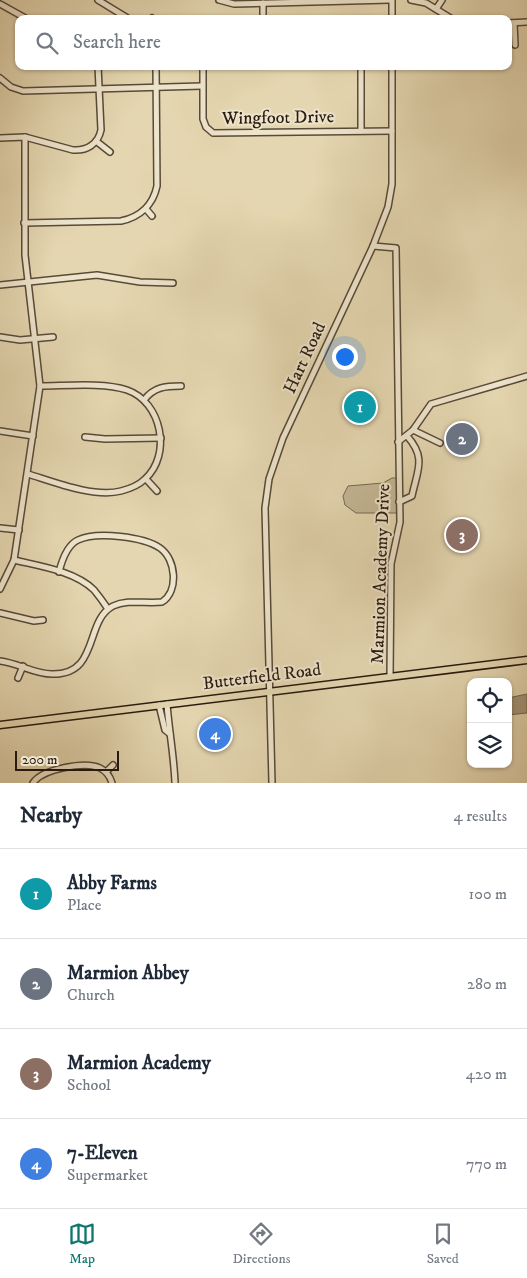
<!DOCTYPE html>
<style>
body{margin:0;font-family:"IM FELL DW Pica",serif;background:#f6f6f7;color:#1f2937}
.controls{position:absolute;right:15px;bottom:15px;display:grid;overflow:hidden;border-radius:10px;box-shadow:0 1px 4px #0004}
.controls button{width:45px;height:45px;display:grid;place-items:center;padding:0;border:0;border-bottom:1px solid #e0e1e3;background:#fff;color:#1f2937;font:25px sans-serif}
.scale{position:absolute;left:15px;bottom:12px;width:104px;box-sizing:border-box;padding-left:5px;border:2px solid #291b0f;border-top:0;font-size:14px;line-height:18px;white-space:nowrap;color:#291b0f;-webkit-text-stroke:4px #ede4cc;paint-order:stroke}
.you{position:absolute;left:344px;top:356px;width:18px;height:18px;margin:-12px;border:4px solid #fff;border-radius:50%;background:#1a73e8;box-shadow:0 0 0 8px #1a73e833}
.badge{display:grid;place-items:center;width:32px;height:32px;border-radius:50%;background:#0f766e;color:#fff;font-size:16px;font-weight:700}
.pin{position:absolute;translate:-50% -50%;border:2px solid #fff;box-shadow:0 1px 5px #0006}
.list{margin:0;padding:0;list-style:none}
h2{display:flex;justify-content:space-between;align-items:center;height:65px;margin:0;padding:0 20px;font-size:21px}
h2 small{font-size:16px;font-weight:400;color:#747a83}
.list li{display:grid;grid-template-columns:32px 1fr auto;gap:15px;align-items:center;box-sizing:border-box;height:90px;padding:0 20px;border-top:1px solid #e0e1e3}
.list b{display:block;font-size:19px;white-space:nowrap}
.list p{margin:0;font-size:16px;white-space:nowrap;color:#747a83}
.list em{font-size:16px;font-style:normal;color:#747a83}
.icon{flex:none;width:28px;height:28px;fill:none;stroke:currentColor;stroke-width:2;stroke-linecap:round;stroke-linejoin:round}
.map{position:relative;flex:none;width:527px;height:783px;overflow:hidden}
.search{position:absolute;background:#fff;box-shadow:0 1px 4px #0004;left:15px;right:15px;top:15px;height:55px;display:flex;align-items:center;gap:12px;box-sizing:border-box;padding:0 18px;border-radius:10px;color:#747a83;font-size:19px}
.sheet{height:425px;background:#fff}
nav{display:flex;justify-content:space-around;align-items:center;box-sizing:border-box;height:70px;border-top:1px solid #e0e1e3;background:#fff;font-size:14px;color:#747a83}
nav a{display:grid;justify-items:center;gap:2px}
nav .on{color:#0f766e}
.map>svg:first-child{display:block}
.green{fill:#c4b695;stroke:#766852}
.water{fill:#a49679;stroke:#73654f}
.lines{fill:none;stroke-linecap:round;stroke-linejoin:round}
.minor-casing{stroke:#584a37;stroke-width:8}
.major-casing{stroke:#291b0f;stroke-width:9}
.minor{stroke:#ede4cc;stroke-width:5}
.major{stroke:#e4d6b0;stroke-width:6}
.labels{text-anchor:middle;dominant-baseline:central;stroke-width:4;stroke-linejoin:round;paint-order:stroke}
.street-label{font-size:18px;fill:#291b0f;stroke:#ede4cc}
</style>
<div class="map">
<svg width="527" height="783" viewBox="0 0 527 783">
<rect width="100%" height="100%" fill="#e4d6b0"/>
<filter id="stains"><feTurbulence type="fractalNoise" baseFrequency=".004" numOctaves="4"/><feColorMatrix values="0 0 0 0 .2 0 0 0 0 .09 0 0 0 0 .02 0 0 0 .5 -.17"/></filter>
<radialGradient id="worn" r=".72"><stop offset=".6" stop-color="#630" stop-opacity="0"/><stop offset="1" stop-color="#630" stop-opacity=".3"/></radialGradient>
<polygon class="green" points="392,478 397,478 398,513 356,513 345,505 343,496 348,486 383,483"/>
<polygon class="water" points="527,694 527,713 508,715 508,698"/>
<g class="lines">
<g class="minor-casing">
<g id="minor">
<polyline points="98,0 129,19"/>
<polyline points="219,0 234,4 390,0"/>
<polyline points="411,0 426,3 452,19"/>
<polyline points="263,3 263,19"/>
<polyline points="0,4 27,19"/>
<polyline points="436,9 442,0"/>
<polyline points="151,19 152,18"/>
<polyline points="392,19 392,0"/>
<polyline points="508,23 527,22"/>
<polyline points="514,23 515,45"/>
<polyline points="203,66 203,119 206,127 213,133 392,131"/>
<polyline points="361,66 361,131"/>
<polyline points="0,78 11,87 23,91 202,86"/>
<path d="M0,138L25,137L73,150C87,151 98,144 101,130L98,66"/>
<polyline points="96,141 110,152"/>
<polyline points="146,209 152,216"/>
<path d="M24,223L121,221C140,217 153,205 157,186L156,66"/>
<polyline points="373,246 396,248 400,522 391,564 390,677"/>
<polyline points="0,285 97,275 140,282 173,283"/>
<polyline points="0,337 20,340 53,337"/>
<path d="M144,400C154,387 165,386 181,386"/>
<polyline points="413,430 440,443"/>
<polyline points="0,431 33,436"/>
<polyline points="85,437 105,439 161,438"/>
<polyline points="398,442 413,430 431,404 527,376"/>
<path d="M28,474C54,482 94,498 121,491C129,489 139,485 145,479C172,455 162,402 127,390C103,382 65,386 40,386"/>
<polyline points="146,479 157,491"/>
<path d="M399,502L412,496C417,471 427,458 407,436"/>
<polyline points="0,528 19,530"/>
<path d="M14,560C39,566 75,571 94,590C99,596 104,603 108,609"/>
<polyline points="0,589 14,560 40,386 25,255 25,137"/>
<polyline points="0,613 34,621 43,620"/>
<path d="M0,661C18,663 34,674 52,674C100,675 84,621 113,606C128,599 146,604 162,602C179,591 176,559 160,548C144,537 97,531 78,540C67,545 62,560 59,572"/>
<polyline points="18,678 23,666"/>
<path d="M167,704C169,731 174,756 175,783"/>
<polyline points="159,705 165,730 170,734"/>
<polyline points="106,772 113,765"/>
<path d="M33,783C42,769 85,761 100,768C106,771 110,776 112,783"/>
<polyline points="272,783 265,508 269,479 283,438 373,246 388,207 392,184 392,66"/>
</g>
</g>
<g class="major-casing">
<polyline id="major" points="0,725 527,660"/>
</g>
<use href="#minor" class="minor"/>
<use href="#major" class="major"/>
</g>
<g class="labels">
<g class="street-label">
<text transform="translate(278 118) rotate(-1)">Wingfoot Drive</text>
<text transform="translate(305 358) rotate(-65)">Hart Road</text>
<text transform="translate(381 574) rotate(-88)">Marmion Academy Drive</text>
<text transform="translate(262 677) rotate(-7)">Butterfield Road</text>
</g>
</g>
<rect width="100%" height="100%" filter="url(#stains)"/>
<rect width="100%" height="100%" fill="url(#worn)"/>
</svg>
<div class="controls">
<button><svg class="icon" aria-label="locate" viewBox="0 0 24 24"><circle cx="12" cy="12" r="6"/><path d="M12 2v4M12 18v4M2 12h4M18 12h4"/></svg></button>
<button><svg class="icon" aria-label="layers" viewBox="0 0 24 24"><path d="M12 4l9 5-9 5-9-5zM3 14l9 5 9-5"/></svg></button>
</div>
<div class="scale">200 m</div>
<div class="you"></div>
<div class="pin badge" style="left:360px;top:407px;background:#0f9aa8">1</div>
<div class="pin badge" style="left:462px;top:439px;background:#6b7280">2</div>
<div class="pin badge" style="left:462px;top:535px;background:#8d6e63">3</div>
<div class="pin badge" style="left:215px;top:734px;background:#3f7fe0">4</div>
<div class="search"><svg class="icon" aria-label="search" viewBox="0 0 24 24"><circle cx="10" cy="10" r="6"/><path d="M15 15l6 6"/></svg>Search here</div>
</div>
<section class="sheet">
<h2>Nearby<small>4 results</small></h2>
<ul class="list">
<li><span class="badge" style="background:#0f9aa8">1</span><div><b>Abby Farms</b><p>Place</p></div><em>100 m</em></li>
<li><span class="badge" style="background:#6b7280">2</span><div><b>Marmion Abbey</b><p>Church</p></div><em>280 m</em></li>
<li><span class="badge" style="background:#8d6e63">3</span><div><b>Marmion Academy</b><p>School</p></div><em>420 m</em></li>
<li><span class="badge" style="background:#3f7fe0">4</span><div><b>7-Eleven</b><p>Supermarket</p></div><em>770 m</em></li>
</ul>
</section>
<nav>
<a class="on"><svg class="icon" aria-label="map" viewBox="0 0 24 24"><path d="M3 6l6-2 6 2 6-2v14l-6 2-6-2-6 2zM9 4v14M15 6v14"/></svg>Map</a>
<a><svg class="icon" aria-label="directions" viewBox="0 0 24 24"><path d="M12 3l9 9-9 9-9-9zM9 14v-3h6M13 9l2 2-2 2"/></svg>Directions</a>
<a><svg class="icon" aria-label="saved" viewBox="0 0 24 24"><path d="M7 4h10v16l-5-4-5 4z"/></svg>Saved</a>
</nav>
